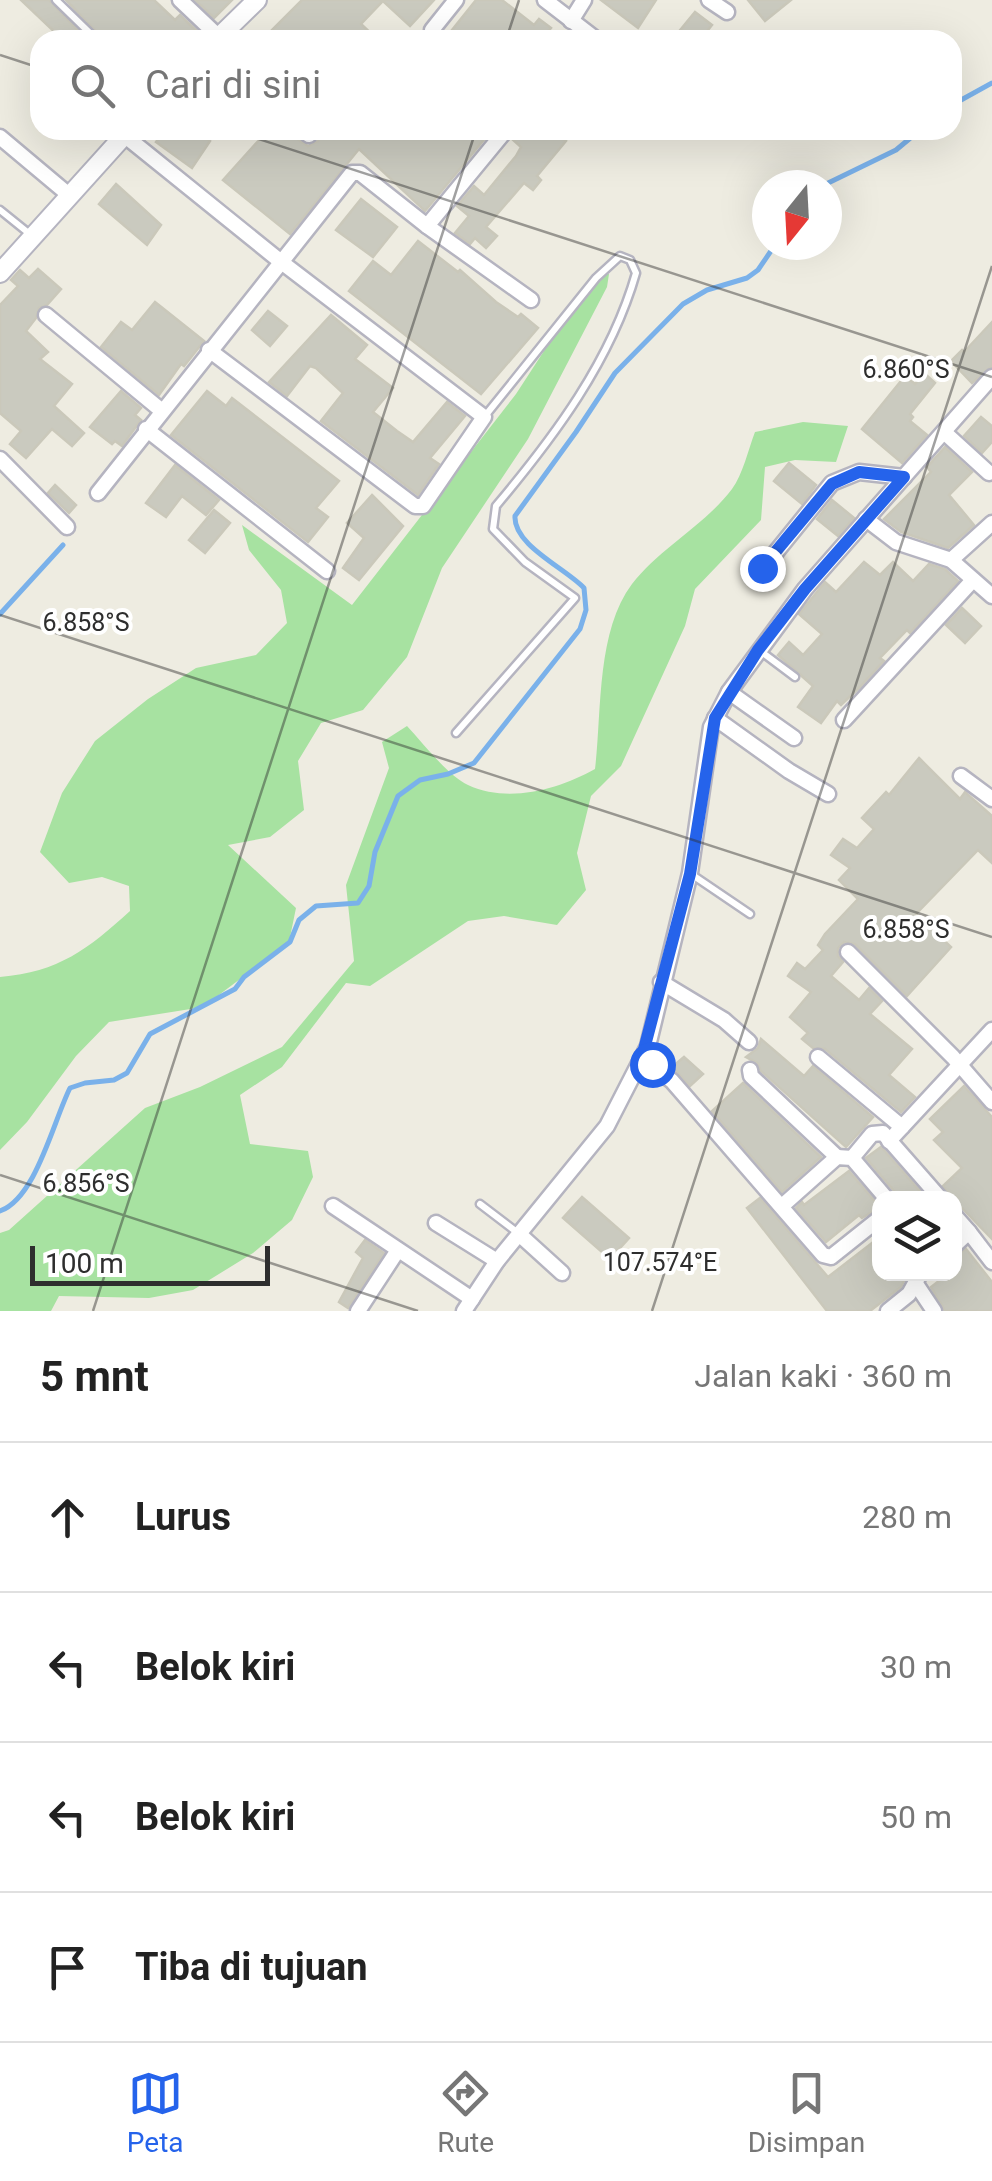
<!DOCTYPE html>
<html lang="id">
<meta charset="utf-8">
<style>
body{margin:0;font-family:Roboto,sans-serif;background:#f6f6f6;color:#222}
.controls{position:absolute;right:30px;bottom:30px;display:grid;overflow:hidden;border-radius:20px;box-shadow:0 10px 40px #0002}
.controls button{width:90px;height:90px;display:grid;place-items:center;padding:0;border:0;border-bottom:2px solid #e0e0e0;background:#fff;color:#222;font:50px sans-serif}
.compass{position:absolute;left:752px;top:170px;width:90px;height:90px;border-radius:50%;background:#fff;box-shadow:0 10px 40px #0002;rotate:198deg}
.scale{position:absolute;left:30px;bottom:25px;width:240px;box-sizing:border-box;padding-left:10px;border:5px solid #2e2e2e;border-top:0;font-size:28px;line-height:35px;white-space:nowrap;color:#2e2e2e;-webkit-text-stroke:8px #fff;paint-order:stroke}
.stop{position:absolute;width:30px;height:30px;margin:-22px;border:8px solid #2563eb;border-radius:50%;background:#fff}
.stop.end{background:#2563eb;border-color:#fff;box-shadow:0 2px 10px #0008}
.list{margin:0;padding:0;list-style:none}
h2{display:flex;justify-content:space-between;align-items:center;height:130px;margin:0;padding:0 40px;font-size:42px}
h2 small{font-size:32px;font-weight:400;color:#767676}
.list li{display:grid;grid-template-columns:65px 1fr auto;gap:30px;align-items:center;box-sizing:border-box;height:150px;padding:0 40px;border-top:2px solid #e0e0e0}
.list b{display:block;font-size:38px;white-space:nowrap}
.list em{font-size:32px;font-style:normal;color:#767676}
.icon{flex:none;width:55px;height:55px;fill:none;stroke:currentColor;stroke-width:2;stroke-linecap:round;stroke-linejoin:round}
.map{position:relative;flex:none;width:992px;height:1311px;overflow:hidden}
.search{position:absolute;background:#fff;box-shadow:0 10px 40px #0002;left:30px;right:30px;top:30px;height:110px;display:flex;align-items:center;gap:25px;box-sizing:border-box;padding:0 35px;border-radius:30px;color:#767676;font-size:38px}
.sheet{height:730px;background:#fff}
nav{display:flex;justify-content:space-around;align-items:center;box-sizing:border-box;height:140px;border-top:2px solid #e0e0e0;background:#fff;font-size:28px;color:#767676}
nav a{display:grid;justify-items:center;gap:5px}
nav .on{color:#2563eb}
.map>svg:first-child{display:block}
.green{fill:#a7e2a1}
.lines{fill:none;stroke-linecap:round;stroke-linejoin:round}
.stream{stroke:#7ab1ea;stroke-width:5}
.building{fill:#cacabf;stroke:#cac8ba;stroke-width:2.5}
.lane-casing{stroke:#b5b4c0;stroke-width:11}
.street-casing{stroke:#b5b4c0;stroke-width:19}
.secondary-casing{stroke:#b5b4c0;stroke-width:22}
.lane{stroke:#fff;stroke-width:6}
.street{stroke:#fff;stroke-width:14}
.secondary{stroke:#fff;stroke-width:18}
.route{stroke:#2563eb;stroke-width:12}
.ticks{fill:none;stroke:#2e2e2e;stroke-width:2.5;stroke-opacity:0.45}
.ticks-label{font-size:25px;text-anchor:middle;fill:#2e2e2e;stroke:#fff;stroke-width:8;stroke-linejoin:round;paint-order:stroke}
</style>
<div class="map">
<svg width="992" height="1311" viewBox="0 0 992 1311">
<rect width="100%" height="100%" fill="#eeece1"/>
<g class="green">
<path d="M596,271L609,274L607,287L528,439L442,568L407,657L363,710L321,723L298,761L304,810L270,837L228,845L296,908L289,942L203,1007L109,1022L76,1056L27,1122L0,1150V977C59,972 88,949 130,911L129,886L102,877L69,883L40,852L62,793L95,741L148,699L196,668L256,655L287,623L281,590L249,550L242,525L352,605L516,394Z"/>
<path d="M803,422L848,426L836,462L795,460L765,467L761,520L695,589L685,626L621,766L591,796L577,853L586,890L557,925L504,916L468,921L370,986L346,983L282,1067L240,1095L250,1144L308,1151L313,1177L292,1220L253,1253L193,1290L149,1298L59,1296L51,1311H0V1233L9,1230L145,1108L200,1087L282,1047L354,961L346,885L389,768L382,742L407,726C423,743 448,776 468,785C509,804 559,789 595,769C602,712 596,632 632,584C661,547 705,525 732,489C743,474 748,450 755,432Z"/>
</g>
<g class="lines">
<g class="stream">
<polyline points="952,105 992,83"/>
<polyline points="824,185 896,150 920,130"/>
<polyline points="0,614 63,545"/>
<path d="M0,1211C36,1198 53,1122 70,1088L85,1083L114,1080L127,1073L150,1034L235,989L244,977L290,942L299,920L316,906L358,903L369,886L375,852L398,796L420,780L448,774L474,763L580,629L586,610L584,588C565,568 513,545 515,516L576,432L615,373L683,304L707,290L747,278L758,270L775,245"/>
</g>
</g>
<g class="building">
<polygon points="21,0 49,0 87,40 63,40"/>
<polygon points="66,0 154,0 175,20 180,15 197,31 188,40 104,40"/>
<polygon points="195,0 232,0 214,18"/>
<polygon points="302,0 434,0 410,26 383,1 361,24 378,40 262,40"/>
<polygon points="476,0 502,0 534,25 539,19 551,28 541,40 444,40"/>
<polygon points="601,0 656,0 638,28"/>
<polygon points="748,0 791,0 765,21"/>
<polygon points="695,12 712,25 700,40 672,40"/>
<polygon points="165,130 193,130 210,141 192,168 156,142"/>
<polygon points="240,130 293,130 296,138 308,146 318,141 318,130 492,130 425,211 359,149 290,234 223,180 260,139"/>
<polygon points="516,130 567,130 561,137 566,141 537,176 541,180 533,190 524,183 486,227 497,236 486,248 475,238 470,244 455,233 469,216 457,206 474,186 484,195 516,156 521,147 512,139"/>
<polygon points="116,184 161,225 147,245 99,204"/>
<polygon points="361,199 397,227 373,257 336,230"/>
<polygon points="418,241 458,272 460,270 496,302 518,317 521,314 538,328 481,394 349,291 373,261 391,275"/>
<polygon points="38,269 61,289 47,305 39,308 36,318 26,331 48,352 40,359 72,384 54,406 84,433 72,446 52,429 26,458 10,444 21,431 0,413 0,305 18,286 11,280 20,270 29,278"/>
<polygon points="155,302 204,341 184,366 181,364 159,395 101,347 121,322 132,330"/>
<polygon points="268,311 287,326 270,346 252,330"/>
<polygon points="331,315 367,345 355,359 393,388 373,412 397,431 413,442 447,402 465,416 430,458 439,464 418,495 321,421 343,393 316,368 310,366 287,396 269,382"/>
<polygon points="992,322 992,366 972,383 951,361 962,350 964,352"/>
<polygon points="924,373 935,383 910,414 913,417 910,421 927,435 902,463 862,429 905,376 915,384"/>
<polygon points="121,391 141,408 135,415 141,420 122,446 115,441 112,444 90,427"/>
<polygon points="207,391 226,406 232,398 339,481 316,508 328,517 308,542 171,435"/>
<polygon points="981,417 992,426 992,442 982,453 964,436"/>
<polygon points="945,447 972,472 949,495 974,525 948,548 901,532 884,519 931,472 927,467"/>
<polygon points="789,463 816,485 802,504 774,481"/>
<polygon points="175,465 219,500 206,515 182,496 166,517 146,503"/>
<polygon points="55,485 76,505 69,513 48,493"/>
<polygon points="372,495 403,526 359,580 343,568 364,538 347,523"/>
<polygon points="832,500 854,518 838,536 817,519"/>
<polygon points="214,510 230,523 205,553 189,540"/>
<polygon points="864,562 880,575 893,562 913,581 929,564 945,569 958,581 910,633 907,630 880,658 884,661 860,687 841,705 837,701 821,723 798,707 813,686 778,655 789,642 803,655 822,634 799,614 825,582 836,592"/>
<polygon points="962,608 981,626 965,643 946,625"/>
<polygon points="919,758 960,799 965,792 992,816 992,863 978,850 916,914 951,947 907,996 855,944 844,942 838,948 838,956 843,962 831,976 859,1000 869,988 882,1001 870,1014 912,1049 889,1075 915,1097 901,1112 825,1049 813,1048 802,1039 808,1033 790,1017 811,992 788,976 797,963 805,969 823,950 818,945 825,934 858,899 839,880 850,868 831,855 843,839 857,848 874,829 862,818 886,792 889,795"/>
<polygon points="761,1039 804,1076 813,1066 873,1117 846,1147 761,1071 757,1063 746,1057 758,1048"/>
<polygon points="684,1057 703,1074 690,1086 672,1067"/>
<polygon points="743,1083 821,1157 782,1192 712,1111"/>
<polygon points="964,1086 992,1117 992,1239 962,1208 954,1205 954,1198 950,1198 943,1186 962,1168 934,1140 943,1132 930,1119"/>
<polygon points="881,1147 884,1150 926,1198 896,1198 894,1191 866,1158"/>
<polygon points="849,1171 880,1207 862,1218 859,1215 826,1242 796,1208 802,1202 804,1205"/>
<polygon points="582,1197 629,1238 610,1259 563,1218"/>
<polygon points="760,1198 828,1277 872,1243 880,1253 880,1274 898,1274 904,1281 901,1287 870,1311 827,1311 747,1208"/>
<polygon points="365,1240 384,1253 348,1308 339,1302 363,1258 356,1252"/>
<polygon points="966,1249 992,1282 992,1311 945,1311 931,1287 948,1274 954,1274 954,1256"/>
</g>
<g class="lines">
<g class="lane-casing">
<g id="lane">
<polyline points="56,0 97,40"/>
<polyline points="0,210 31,235"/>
<polyline points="759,650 795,677"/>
<path d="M456,733L575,598L525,562L493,529L496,506C554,437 611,361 636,273L630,260L620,256L596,278L485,416"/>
<polyline points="691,874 750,914"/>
<polyline points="480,1204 518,1233"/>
</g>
</g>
<g class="street-casing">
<g id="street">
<polyline points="180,0 219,37"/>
<polyline points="545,0 597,40"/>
<polyline points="709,0 727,12"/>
<polyline points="571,21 584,0"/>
<polyline points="432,30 456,0"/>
<polyline points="303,130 309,135"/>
<polyline points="124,135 280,261 484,417 423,506 415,506 209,350"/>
<polyline points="0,137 69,195"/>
<polyline points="427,226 506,130"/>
<polyline points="46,315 162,411"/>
<polyline points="146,429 327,571"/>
<polyline points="944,432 989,473"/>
<polyline points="0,459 67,527"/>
<polyline points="98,493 352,173 360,173 427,226 531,300"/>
<polyline points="866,519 896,542 951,560 992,596"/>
<polyline points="951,560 992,523"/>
<polyline points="763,568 832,483 859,472 904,477"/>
<polyline points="729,692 794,738"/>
<polyline points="715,718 789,771 828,794"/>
<polyline points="844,720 973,580"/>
<polyline points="961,776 992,799"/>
<polyline points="848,952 953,1057 992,1102"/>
<polyline points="661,982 724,1020 749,1042"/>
<polyline points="642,1057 672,1081 823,1255 831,1257 880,1218"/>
<polyline points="818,1057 902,1127"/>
<polyline points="750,1070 751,1076 837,1157"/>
<polyline points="889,1141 992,1030"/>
<polyline points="852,1158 872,1134 883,1133 940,1198"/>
<polyline points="333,1206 472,1299"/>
<polyline points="782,1206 837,1157 852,1158 886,1198"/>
<polyline points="954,1215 969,1232 954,1246"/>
<polyline points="436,1223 497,1261"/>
<polyline points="969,1232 992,1262"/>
<polyline points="519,1234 562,1273"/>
<polyline points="916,1284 934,1311"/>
<polyline points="358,1311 398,1250"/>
<polyline points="464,1311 497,1261 607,1126 648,1046 690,873 711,727 729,692 805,589 992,377"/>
<polyline points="888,1311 909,1294 920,1274"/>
</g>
</g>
<g class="secondary-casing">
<g id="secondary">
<polyline points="216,40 257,0"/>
<polyline points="0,273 129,130"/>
</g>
</g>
<use href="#lane" class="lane"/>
<use href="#street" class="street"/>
<use href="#secondary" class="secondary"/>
</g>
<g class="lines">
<polyline class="route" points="652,1064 642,1057 690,874 715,718 758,650 805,589 904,477 859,472 832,484 762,568"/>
</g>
<path class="ticks" d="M506,40L519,0M0,55L40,68M231,130L992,377M0,615L992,937M0,1175L418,1311M93,1311L476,130M652,1311L992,266"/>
<g class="ticks-label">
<text x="906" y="378">6.860°S</text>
<text x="86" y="631">6.858°S</text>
<text x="906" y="938">6.858°S</text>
<text x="86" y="1192">6.856°S</text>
<text x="660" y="1271">107.574°E</text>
</g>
</svg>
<div class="controls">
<button><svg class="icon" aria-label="layers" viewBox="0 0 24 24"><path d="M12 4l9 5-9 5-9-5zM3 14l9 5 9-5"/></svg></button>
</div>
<svg class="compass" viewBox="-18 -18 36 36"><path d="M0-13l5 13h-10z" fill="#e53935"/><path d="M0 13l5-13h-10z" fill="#767676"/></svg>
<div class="scale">100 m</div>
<div class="stop" style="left:652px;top:1064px"></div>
<div class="stop end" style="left:762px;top:568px"></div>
<div class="search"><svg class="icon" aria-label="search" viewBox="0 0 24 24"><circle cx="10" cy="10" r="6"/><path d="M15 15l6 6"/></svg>Cari di sini</div>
</div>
<section class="sheet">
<h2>5 mnt<small>Jalan kaki · 360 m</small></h2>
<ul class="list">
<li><svg class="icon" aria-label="ahead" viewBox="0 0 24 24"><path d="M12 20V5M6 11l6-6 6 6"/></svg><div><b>Lurus</b></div><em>280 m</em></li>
<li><svg class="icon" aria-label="left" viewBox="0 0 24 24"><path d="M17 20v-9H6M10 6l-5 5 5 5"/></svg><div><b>Belok kiri</b></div><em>30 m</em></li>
<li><svg class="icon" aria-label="left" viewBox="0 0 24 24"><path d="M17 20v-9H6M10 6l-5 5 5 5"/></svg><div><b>Belok kiri</b></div><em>50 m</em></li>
<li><svg class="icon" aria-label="arrive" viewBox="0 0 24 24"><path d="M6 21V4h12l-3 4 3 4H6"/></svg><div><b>Tiba di tujuan</b></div></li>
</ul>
</section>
<nav>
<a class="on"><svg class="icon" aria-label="map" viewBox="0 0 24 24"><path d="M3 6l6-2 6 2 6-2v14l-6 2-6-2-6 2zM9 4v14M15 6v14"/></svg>Peta</a>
<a><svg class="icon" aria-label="directions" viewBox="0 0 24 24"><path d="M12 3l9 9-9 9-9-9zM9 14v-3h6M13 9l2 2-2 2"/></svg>Rute</a>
<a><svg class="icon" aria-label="saved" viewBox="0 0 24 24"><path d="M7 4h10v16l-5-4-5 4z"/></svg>Disimpan</a>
</nav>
